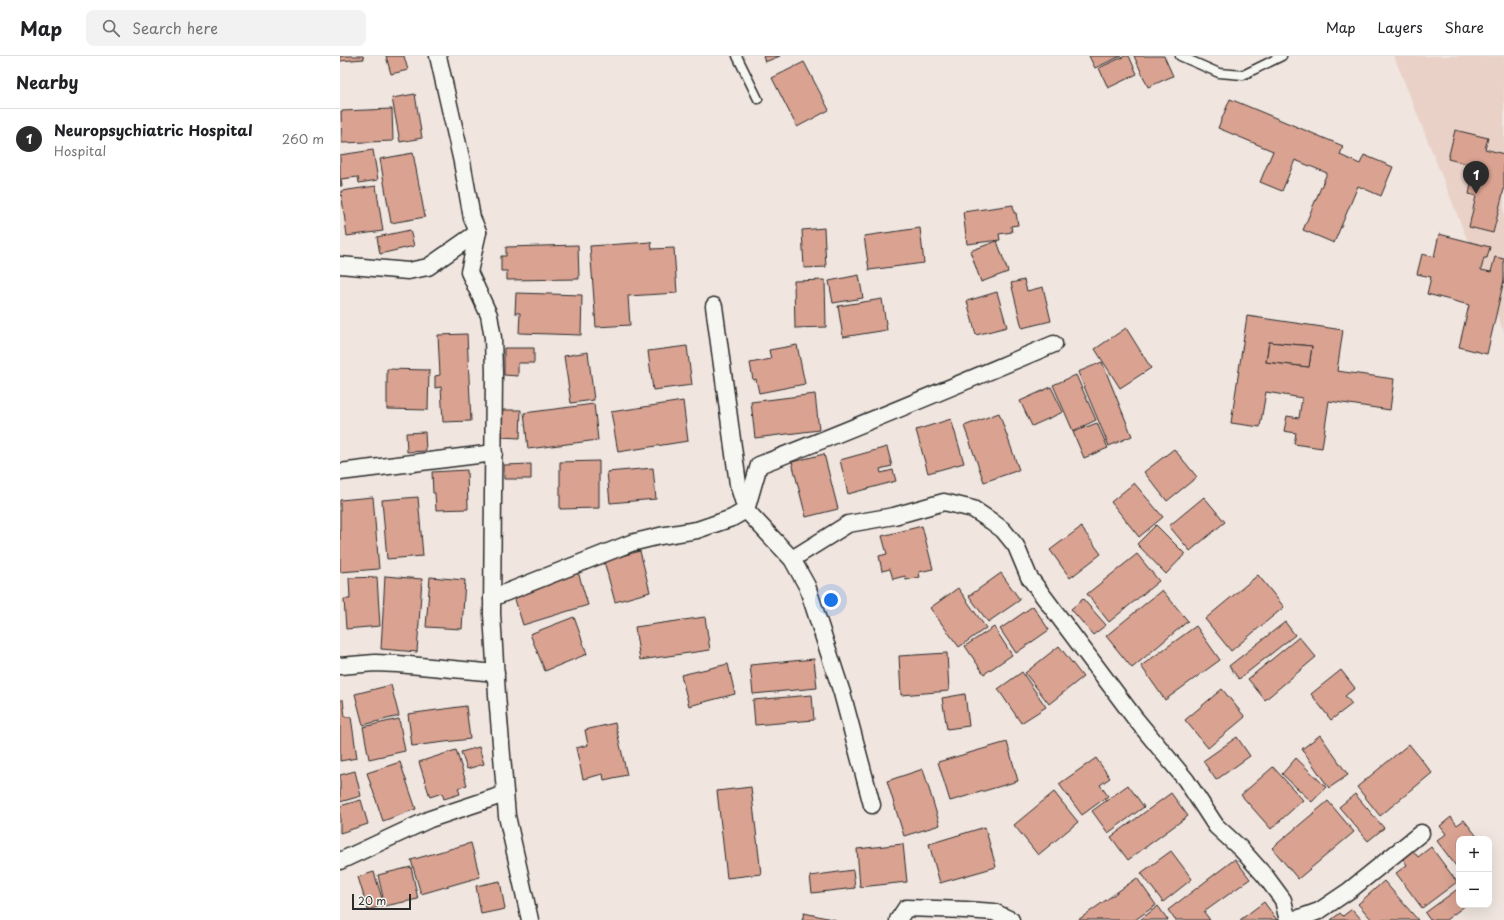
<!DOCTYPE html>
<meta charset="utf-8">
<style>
body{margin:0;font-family:"Playpen Sans",sans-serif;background:#f2f2f2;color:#202124}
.controls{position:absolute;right:12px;bottom:12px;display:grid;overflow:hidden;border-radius:8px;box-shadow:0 4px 16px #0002}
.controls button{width:36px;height:36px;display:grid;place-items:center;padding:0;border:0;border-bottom:1px solid #e0e0e0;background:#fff;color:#202124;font:20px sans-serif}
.scale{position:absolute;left:12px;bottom:10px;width:59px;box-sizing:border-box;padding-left:4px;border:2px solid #2b2b2b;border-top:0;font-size:11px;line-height:14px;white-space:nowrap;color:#2b2b2b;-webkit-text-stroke:3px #f6f6f2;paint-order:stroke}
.you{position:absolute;left:491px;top:544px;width:14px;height:14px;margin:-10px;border:3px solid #fff;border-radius:50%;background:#1a73e8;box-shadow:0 0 0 6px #1a73e833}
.badge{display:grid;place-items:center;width:26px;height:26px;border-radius:50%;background:#2b2b2b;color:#fff;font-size:13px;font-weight:700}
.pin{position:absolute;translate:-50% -33px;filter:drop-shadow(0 1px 2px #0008)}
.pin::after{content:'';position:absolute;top:21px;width:14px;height:12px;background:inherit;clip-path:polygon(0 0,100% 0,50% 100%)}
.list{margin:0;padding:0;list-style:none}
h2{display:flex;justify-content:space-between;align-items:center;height:52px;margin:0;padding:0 16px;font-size:17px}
h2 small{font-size:13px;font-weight:400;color:#757577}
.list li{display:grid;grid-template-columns:26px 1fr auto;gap:12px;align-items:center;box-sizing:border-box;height:60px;padding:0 16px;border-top:1px solid #e0e0e0}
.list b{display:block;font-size:15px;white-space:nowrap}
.list p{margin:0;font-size:13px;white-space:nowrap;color:#757577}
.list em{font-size:13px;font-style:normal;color:#757577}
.icon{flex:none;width:22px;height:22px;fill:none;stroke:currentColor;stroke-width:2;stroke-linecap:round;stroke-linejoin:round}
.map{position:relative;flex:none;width:1164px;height:864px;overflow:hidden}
header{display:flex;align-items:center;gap:24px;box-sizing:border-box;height:56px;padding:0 20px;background:#fff;border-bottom:1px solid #e0e0e0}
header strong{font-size:19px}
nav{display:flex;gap:22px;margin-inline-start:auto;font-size:14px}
.search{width:280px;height:36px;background:#f2f2f2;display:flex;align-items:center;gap:10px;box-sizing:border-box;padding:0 14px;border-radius:8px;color:#757577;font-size:15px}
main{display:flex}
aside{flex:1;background:#fff}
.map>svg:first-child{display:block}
.built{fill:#e9d1c8}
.building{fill:#d9a291;stroke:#2b2b2b;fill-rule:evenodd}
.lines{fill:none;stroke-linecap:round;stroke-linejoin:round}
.service-casing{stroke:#2b2b2b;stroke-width:11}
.minor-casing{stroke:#2b2b2b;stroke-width:19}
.service{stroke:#f6f6f2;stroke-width:8}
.minor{stroke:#f6f6f2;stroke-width:16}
</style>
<header>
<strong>Map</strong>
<div class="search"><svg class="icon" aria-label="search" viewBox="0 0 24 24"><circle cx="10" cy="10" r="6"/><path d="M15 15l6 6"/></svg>Search here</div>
<nav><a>Map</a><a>Layers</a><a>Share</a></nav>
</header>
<main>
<aside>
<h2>Nearby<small></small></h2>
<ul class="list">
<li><span class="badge">1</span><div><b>Neuropsychiatric Hospital</b><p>Hospital</p></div><em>260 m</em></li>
</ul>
</aside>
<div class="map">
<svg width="1164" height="864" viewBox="0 0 1164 864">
<rect width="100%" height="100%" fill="#f0e5df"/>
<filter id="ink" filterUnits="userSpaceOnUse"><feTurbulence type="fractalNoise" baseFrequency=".025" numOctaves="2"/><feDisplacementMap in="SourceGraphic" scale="8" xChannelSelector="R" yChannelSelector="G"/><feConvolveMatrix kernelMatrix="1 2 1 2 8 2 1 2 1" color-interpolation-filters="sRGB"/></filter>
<g filter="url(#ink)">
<polygon class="built" points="1054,0 1164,0 1164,276"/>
<g class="building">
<polygon points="0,0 23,0 24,3 0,5"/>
<polygon points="46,0 64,0 68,14 51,18"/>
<polygon points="423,0 440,0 425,6"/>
<polygon points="749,0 781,0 755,12"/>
<polygon points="785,0 789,0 797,18 768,32 759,12"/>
<polygon points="794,0 824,0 833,20 808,31"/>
<polygon points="464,6 489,54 457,71 432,22"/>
<polygon points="75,38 82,82 60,86 52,42"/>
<polygon points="890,43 1003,90 1000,99 1020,108 1024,99 1053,111 1041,140 1018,130 994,187 963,174 987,117 955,104 942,135 920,126 933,95 878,72"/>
<polygon points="52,53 53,85 2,87 1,55"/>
<polygon points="1115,74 1148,82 1145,93 1164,98 1164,133 1153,177 1129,171 1136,140 1129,138 1135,110 1108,103"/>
<polygon points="33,94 38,124 19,127 18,121 1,123 2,130 0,130 0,99"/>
<polygon points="73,97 85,161 51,167 40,103"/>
<polygon points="36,130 43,175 7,180 1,135"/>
<polygon points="673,149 674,157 676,157 678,169 671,170 672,176 659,178 660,184 627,188 623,156"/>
<polygon points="484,172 486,211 464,212 462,174"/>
<polygon points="580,172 584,207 529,214 524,180"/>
<polygon points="70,174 74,190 40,198 37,181"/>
<polygon points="1099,178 1150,191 1147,202 1144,202 1141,214 1151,216 1155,201 1164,203 1164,224 1147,298 1119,291 1129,249 1087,238 1091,221 1077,218 1082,198 1094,201"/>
<polygon points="657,185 668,216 641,226 630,195"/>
<polygon points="311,186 312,193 334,192 337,237 288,240 290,269 256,271 250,190"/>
<polygon points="238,189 239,223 167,224 167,215 161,215 161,200 166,200 166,191"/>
<polygon points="519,219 523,242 493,247 489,225"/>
<polygon points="485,224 486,271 455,272 454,225"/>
<polygon points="684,224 687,235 703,231 711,265 682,272 671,227"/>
<polygon points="657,236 667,271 636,279 627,245"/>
<polygon points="176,237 242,239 241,279 179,277 180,257 175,257"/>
<polygon points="542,243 547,274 503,281 498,250"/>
<path d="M907,260L1003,274L997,315L1054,323L1050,354L989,345L982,392L954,388L956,377L944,375L947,360L959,362L962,342L926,336L920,371L891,367ZM929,286L972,290L969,311L926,306Z"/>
<polygon points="786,272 811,312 780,332 755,293"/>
<polygon points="127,278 131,365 103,366 101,331 95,332 95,320 100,319 98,279"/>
<polygon points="929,286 972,290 969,311 926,306"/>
<polygon points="457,289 465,328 419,337 416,323 413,324 410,307 431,303 429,294"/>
<polygon points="347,290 352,329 313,334 308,295"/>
<polygon points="164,292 194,292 194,307 178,307 178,320 164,319"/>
<polygon points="248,296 254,344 231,347 224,300"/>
<polygon points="762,306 792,380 769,390 738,316"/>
<polygon points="47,313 89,314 88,354 47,353"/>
<polygon points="736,319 756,364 733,375 713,329"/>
<polygon points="711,331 723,356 692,370 680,345"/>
<polygon points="475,338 479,374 415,382 411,346"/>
<polygon points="343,345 348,385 278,396 271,356"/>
<polygon points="254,348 258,384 188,393 184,357"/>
<polygon points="160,354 181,354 180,382 160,381"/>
<polygon points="659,357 679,414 644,426 624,370"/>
<polygon points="611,363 624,407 588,417 576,374"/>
<polygon points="757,367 768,392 744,402 733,376"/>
<polygon points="85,376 86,395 67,396 66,377"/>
<polygon points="547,391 552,410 540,413 541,417 553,414 556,425 508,438 500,404"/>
<polygon points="834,393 857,421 827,445 804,416"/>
<polygon points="484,398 498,453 466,461 452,406"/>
<polygon points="259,405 259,452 220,453 220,406"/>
<polygon points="191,408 191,423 164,423 164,409"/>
<polygon points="313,412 316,443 270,447 267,416"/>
<polygon points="127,414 128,453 96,454 95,437 93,437 92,416"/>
<polygon points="794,427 823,461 799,481 771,446"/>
<polygon points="33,441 39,513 0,516 0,444"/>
<polygon points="78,441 83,500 47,503 42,444"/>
<polygon points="864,441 885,466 850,495 829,470"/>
<polygon points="816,469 845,498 826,518 797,488"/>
<polygon points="582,470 593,513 579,516 580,521 566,524 565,520 553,523 550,513 542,515 539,500 547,498 542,480"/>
<polygon points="741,471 761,498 730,522 710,494"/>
<polygon points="300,495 310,536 275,546 264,505"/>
<polygon points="797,498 819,525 769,566 747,538"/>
<polygon points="238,516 248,549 183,569 173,537"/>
<polygon points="661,517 680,544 648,566 629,540"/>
<polygon points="918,519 944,551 891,595 865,563"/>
<polygon points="45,520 82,523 77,596 41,593"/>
<polygon points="37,521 40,570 6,573 4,543 10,543 9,522"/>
<polygon points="90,521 125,524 122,573 86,571"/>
<polygon points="618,532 646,572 619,591 590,552"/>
<polygon points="822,534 848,565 792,612 766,580"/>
<polygon points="743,543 766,569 753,579 731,553"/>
<polygon points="693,550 709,574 676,597 660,573"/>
<polygon points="234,561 247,598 205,615 190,578"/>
<polygon points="365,561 370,594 300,604 295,571"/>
<polygon points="945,566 955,579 899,623 889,610"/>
<polygon points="856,570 880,604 825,644 801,610"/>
<polygon points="654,571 672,599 644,618 625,590"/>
<polygon points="959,581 976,601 925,644 908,623"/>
<polygon points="719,590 743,621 709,648 685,617"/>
<polygon points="607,597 609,635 561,639 559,600"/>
<polygon points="474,603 477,632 413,638 410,609"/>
<polygon points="388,608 395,638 349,650 341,619"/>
<polygon points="1001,614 1015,632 1005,640 1012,648 991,664 971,638"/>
<polygon points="682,616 706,651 681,667 658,633"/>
<polygon points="51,629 59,660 23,669 15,638"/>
<polygon points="882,633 905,661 868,692 845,664"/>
<polygon points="625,638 629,670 607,673 602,642"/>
<polygon points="472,639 474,664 415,669 413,644"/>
<polygon points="0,644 3,644 5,661 11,661 17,702 0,705"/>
<polygon points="126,650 130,683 72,690 68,658"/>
<polygon points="59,663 65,695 29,703 23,671"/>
<polygon points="275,667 287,719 264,724 263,718 243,723 236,692 248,689 245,674"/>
<polygon points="980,679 1008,719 989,732 962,693"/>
<polygon points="897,681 910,700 876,724 863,705"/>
<polygon points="667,686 678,725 610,745 598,706"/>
<polygon points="1069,688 1092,717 1040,760 1017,731"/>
<polygon points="139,691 144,708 127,713 121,696"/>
<polygon points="116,694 127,729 118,732 120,738 104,743 102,737 90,741 79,706"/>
<polygon points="756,702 770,722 760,729 768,740 742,759 719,728"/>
<polygon points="956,702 986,731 972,746 942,718"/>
<polygon points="60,706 76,753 43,765 27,717"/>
<polygon points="933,711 963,744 931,773 901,739"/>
<polygon points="583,713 600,769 564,780 547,725"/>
<polygon points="15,715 21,740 0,746 0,719"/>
<polygon points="788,729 804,751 768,777 752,755"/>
<polygon points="411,731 421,818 387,822 377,735"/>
<polygon points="714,736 738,766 698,799 674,769"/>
<polygon points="831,737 848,760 788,804 771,781"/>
<polygon points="1015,738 1044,772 1028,785 999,751"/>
<polygon points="21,744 28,768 0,777 0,750"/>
<polygon points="988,745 1014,776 958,823 932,792"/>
<polygon points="1111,761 1117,769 1124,764 1139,783 1119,783 1119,814 1097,785 1106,778 1100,770"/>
<polygon points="645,771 656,811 600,827 589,788"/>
<polygon points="131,787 140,821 81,838 71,804"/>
<polygon points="563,788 567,826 520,831 517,793"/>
<polygon points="1091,791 1117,826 1082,852 1056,817 1067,809 1061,800 1071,792 1078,801"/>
<polygon points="831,795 852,823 823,846 801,817"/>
<polygon points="895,803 910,823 864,856 870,864 835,864 828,854"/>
<polygon points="71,811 78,843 45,850 38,819"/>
<polygon points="513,814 515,832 472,837 470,820"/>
<polygon points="34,816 44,849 28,854 18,821"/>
<polygon points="797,822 816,849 795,864 738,864"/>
<polygon points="160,825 165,853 141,858 136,830"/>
<polygon points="1044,825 1078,864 1032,864 1018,848"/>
<polygon points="1119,832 1119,849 1126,849 1106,864 1090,864 1085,857"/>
<polygon points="924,846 937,864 900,864"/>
<polygon points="818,850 828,864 800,864"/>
<polygon points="1012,853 1022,864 991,864 1000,857 1003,860"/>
<polygon points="464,857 496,864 462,864"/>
</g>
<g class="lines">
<g class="service-casing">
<g id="service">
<polyline points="397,0 418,43"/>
<polyline points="840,0 879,17 903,19 942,0"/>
</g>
</g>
<g class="minor-casing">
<g id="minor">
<polyline points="98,0 122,106 132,162 138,176 129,216 149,259 153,282 154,316 152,558 157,639 167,760 190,864"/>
<polyline points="0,209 68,215 88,211 138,176"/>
<polyline points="374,250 398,428 406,454 452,503 467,530 502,637 532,749"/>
<polyline points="0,416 154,397"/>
<polyline points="452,503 508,468 554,460 604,446 633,453 651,465 663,474 676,490 689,521 794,661 846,724 876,770 901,793 926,821 943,844 947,861 957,863 979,855 1010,834 1081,777"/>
<path d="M152,542L291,487L320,480L357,474L392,462L406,454L419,409C518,371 616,329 714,288"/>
<polyline points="0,610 35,607 58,608 156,617"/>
<polyline points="0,805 90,763 165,738"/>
<polyline points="558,864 566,852 626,854 654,856 671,864"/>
</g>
</g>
<use href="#service" class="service"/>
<use href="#minor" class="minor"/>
</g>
</g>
</svg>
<div class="controls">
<button>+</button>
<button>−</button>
</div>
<div class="scale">20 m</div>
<div class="you"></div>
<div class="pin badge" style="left:1136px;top:138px">1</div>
</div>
</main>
